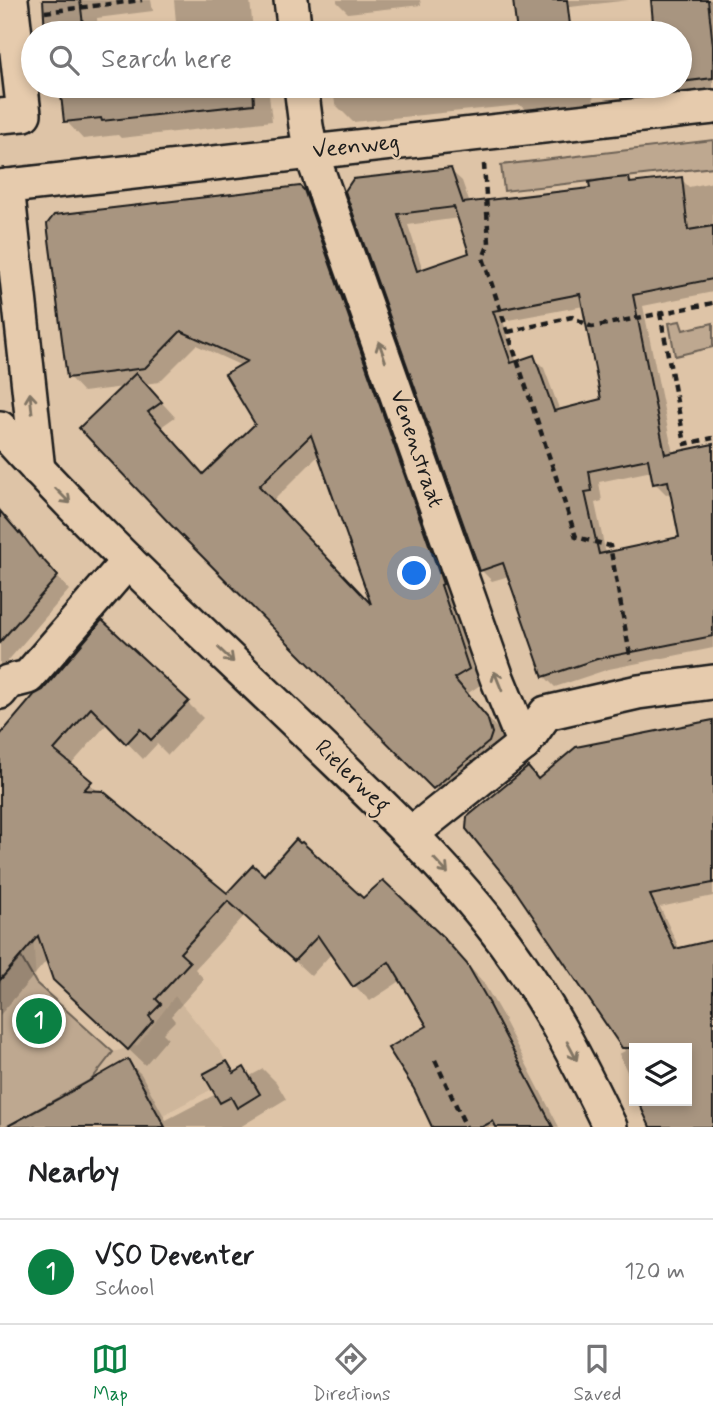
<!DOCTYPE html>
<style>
body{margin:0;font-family:Mynerve,sans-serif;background:#f6f6f6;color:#202124}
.controls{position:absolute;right:21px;bottom:21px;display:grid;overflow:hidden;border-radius:0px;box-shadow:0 4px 10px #0003}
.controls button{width:63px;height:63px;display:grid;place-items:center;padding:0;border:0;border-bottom:2px solid #e0e0e0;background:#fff;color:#202124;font:35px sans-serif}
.you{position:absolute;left:415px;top:574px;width:24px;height:24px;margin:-18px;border:5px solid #fff;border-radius:50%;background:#1a73e8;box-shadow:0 0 0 10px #1a73e833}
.badge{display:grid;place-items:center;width:46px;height:46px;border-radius:50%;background:#0b8043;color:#fff;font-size:23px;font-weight:700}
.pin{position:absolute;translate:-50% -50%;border:4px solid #fff;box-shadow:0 2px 7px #0006}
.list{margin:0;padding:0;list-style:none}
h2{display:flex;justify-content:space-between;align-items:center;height:91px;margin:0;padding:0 28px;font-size:30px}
h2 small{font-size:23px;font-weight:400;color:#757577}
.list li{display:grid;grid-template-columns:46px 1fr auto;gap:21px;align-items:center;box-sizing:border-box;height:105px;padding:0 28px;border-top:2px solid #e0e0e0}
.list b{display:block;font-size:26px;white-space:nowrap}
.list p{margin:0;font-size:23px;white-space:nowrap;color:#757577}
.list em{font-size:23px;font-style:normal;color:#757577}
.icon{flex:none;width:38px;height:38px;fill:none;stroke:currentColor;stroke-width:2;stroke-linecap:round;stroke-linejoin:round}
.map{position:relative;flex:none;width:713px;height:1127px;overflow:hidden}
.search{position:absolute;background:#fff;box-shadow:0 4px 10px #0003;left:21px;right:21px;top:21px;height:77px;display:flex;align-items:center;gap:18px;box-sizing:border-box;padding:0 24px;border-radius:38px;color:#757577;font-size:26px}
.sheet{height:196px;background:#fff}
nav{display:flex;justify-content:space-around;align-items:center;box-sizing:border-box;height:98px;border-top:2px solid #e0e0e0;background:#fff;font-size:19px;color:#757577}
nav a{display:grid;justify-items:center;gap:4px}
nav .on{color:#0b8043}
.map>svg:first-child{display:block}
.built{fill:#ceb69b}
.green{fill:#bea890;stroke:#6d6256;stroke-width:2}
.shadow{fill:#0003;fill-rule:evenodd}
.building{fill:#a89580;stroke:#1c1c1c;stroke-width:2;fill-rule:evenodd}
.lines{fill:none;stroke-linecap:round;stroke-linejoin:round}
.minor-casing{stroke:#1c1c1c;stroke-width:38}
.path{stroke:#1c1c1c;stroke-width:4.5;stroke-dasharray:7 5;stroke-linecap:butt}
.minor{stroke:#e6cbad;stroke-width:33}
.oneway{stroke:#817464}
.labels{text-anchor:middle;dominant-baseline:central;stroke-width:5;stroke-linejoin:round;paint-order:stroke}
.street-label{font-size:23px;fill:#1c1c1c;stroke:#e6cbad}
</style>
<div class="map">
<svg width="713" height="1127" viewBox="0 0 713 1127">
<rect width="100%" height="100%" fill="#dec4a7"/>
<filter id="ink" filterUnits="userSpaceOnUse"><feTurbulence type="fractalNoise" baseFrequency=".0143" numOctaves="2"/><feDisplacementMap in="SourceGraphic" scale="14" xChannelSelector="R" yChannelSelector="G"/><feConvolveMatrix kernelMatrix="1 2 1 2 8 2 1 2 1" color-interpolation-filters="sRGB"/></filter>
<g filter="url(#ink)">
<polygon class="built" points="0,899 33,930 36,983 113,1052 138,1045 175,996 219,1050 232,1072 216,1087 140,1127 0,1127"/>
<g class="green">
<polygon points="713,140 713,167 504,191 501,165"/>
<polygon points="680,321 683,330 713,323 713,347 675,356 669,323"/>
<polygon points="21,957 36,983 113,1052 92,1079 6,1127 0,1127 0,980"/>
</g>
<g class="shadow">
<polygon points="40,0 151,0 153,11 97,18 98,33 46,33 44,3"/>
<polygon points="174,0 250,0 253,31 236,33 177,33"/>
<polygon points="337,0 420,0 421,5 348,13 337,2"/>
<polygon points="526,0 629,0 537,11"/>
<polygon points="653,0 713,0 713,105 654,111 630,87 630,86 680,86 680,33 624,33 624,27 655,24"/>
<polygon points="50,86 268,86 272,121 121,138 118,135 83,139 66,121 64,102 51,89"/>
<polygon points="333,86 592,86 595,111 534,118 520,105 353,122 335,104"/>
<path d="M450,170L462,181L470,204L592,189L629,179L634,184L681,179L689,187L713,182V292L643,306L673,454L713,446V648L609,669L555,687L544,676L509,576L492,581L481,570L347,192ZM459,218L471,254L423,270L408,225ZM584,306L603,400L560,411L544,368L533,357L517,363L503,321ZM652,471L655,483L666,494L672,493L681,538L606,554L595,503L602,501L599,482Z"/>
<path d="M303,191L318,206L483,683L467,694L501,733L506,748L448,802L172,524L124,387L83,392L69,377ZM196,345L242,366L258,425L203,475L161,427L175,417L145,384L159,382ZM320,454L375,610L272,502Z"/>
<polygon points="0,511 69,590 0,670"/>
<polygon points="35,696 187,702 203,718 168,755 157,744 143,759 108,723 70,766 100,793 227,896 264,877 363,901 459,955 483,982 505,1020 504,1021 559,1127 446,1127 430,1026 402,980 370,1001 354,985 332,953 311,976 245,915 195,969 204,979 171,1016 175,1021 163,1033 168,1038 145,1065 71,995 48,959 0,1015 0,737"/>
<polygon points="713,722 713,896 660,907 680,950 713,941 713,1127 652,1127 640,1101 687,1101 687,1048 634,1048 634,1087 619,1054 625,1051 513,883 539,780"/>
<polygon points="127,1061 141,1074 166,1120 216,1094 227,1063 237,1073 244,1069 250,1076 263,1069 276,1082 286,1099 240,1127 9,1127"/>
</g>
<g class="building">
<polygon points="43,0 80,0 84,33 45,33"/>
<polygon points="513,0 567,0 571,33 517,33"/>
<polygon points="651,0 708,0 713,46 713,78 680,82 680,33 654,33"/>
<polygon points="60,86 253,86 254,104 102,121 101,118 64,122"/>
<path d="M451,168L463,203L590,188L589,182L608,179L629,177L630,183L682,177L688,230L713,226V279L633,295L665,454L713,444V636L597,659L543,677L503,563L480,571L345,191L353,179ZM454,207L469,253L417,271L398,214ZM580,294L601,399L554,411L534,355L511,363L493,311ZM648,459L653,484L668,481L679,537L599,554L585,492L592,491L589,471Z"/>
<path d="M300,186L304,190L443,584L441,585L469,669L454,678L487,717L492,733L489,742L433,789L171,525L79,428L136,373L162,402L148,412L203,474L255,424L225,374L247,361L181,331L145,368L67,378L47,224L54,215ZM311,435L371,604L259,486Z"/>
<polygon points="0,511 19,533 20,532 39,557 40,556 58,576 0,642"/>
<polygon points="102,620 189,701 151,740 140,729 126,744 91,708 54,750 92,781 84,790 103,791 227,893 253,865 264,875 296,839 300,843 302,842 363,898 383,880 443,937 467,964 490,1004 489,1005 553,1127 496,1127 493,1121 482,1127 432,1127 414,1089 388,1048 427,1026 389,962 353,987 318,936 294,961 228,901 180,953 190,962 156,999 161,1004 149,1016 153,1021 128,1050 53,980 38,936 0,980 0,735 34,695 43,690"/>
<polygon points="713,720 713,883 650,895 675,949 713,940 713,1127 650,1127 638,1101 687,1101 687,1048 622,1048 511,884 466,829 467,817 528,767 538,779 576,747"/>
<polygon points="128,1059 165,1127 6,1127 58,1099"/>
<polygon points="227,1061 234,1073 244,1067 260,1094 237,1108 231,1097 220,1103 203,1074"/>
</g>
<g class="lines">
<g class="minor-casing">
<g id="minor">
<polyline points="291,0 295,33"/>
<polyline points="301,86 306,126 311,152 497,678 524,744"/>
<polyline points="0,116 24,114 11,0"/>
<polyline points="7,186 38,470"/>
<polyline points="0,187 713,107"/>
<path d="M0,428C97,536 204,634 309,735C377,801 448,866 505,943C547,1000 579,1063 610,1127"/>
<polyline points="0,692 8,682 28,677 128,561"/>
<polyline points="411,834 524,744 546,713 638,692 713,682"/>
</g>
</g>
<g class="path">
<polyline points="45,12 142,0"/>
<polyline points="484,164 489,243 483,258 576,537 610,546 631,660"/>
<polyline points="660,313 685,444 713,438"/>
<polyline points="508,332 572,317 592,327 713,303"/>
<polyline points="435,1060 466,1127"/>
</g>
<use href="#minor" class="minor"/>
</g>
<defs><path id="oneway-shaft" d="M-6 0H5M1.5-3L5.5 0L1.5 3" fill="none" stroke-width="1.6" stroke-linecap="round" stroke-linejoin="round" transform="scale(1.75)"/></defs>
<g class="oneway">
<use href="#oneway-shaft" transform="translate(382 351) rotate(-109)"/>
<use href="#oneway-shaft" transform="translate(31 403) rotate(-96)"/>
<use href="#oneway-shaft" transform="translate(63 496) rotate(45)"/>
<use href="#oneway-shaft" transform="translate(226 655) rotate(44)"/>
<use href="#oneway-shaft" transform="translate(498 681) rotate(-112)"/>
<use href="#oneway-shaft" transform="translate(441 866) rotate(47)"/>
<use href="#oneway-shaft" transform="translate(572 1051) rotate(62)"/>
</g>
</g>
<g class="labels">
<g class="street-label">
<text transform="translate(356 147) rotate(-6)">Veenweg</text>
<text transform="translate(416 449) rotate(71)">Venenstraat</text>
<text transform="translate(352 777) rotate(44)">Rielerweg</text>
</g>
</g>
</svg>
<div class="controls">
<button><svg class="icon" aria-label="layers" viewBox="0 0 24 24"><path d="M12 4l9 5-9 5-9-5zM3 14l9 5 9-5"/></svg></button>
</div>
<div class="you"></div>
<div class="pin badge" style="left:39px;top:1021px">1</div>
<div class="search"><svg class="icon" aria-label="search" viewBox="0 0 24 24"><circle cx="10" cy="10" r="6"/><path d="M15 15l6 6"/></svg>Search here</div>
</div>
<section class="sheet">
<h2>Nearby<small></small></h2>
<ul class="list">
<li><span class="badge">1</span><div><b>VSO Deventer</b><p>School</p></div><em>120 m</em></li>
</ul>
</section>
<nav>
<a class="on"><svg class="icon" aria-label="map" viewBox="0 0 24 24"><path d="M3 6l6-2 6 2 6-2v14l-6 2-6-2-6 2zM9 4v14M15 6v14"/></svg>Map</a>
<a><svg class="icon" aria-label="directions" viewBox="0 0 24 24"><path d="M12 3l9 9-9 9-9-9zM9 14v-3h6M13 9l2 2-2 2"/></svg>Directions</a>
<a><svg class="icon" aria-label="saved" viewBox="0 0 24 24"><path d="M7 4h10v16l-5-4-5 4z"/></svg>Saved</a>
</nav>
